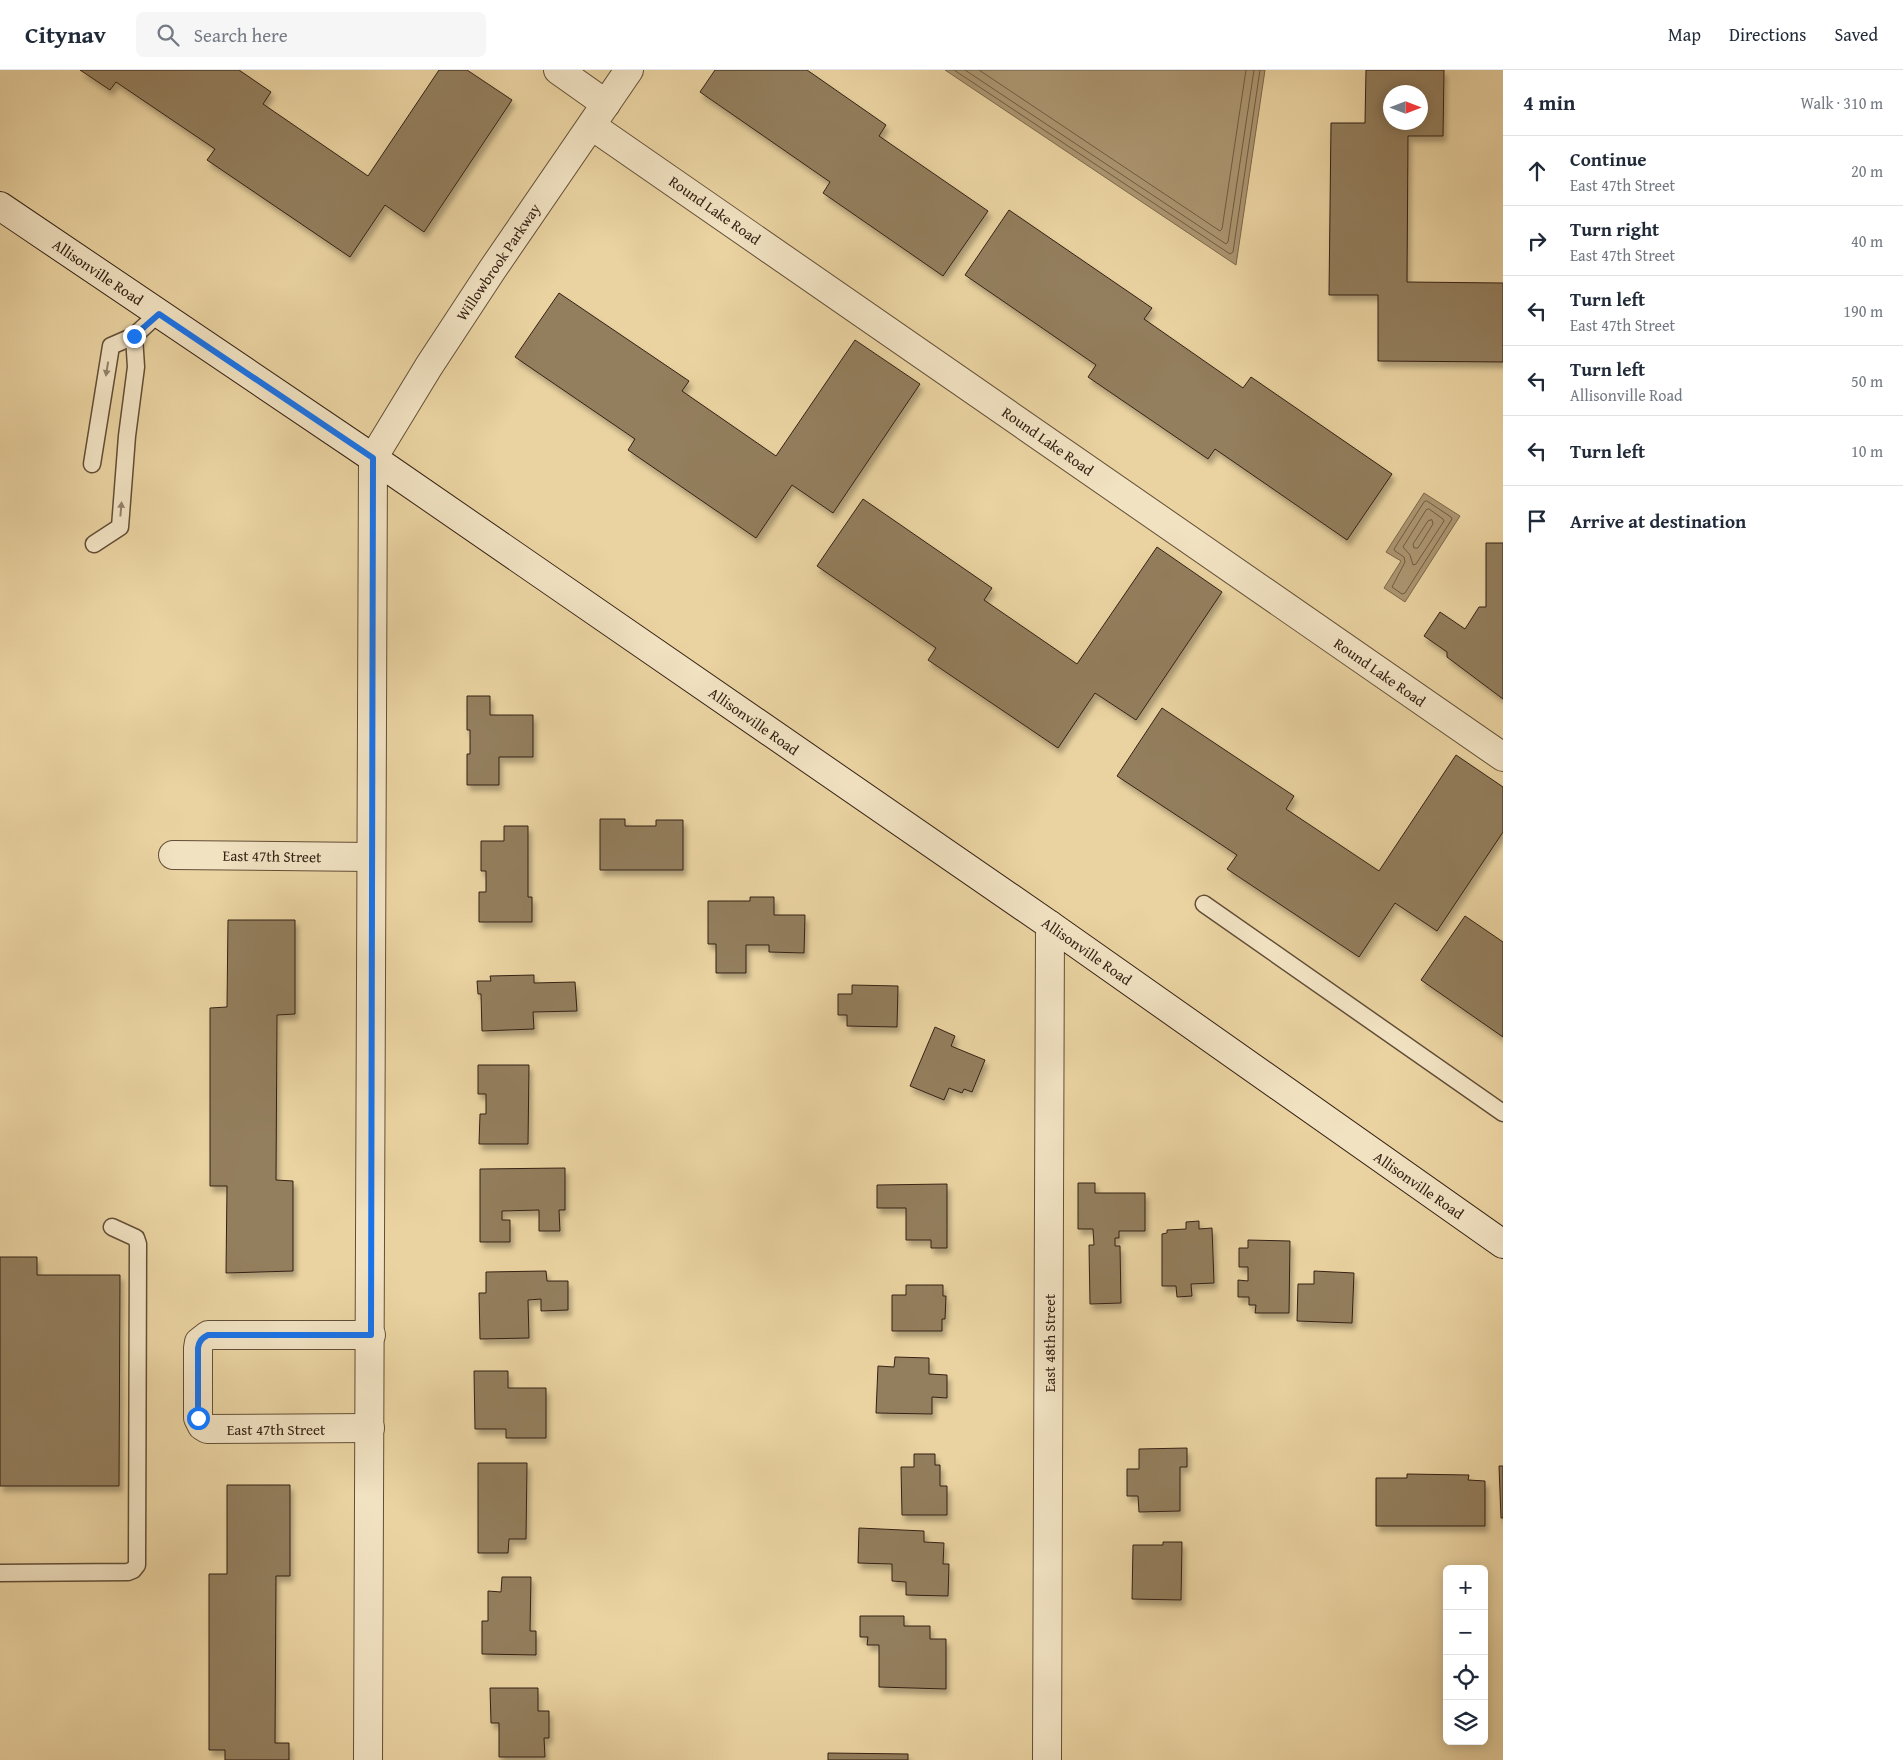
<!DOCTYPE html>
<meta charset="utf-8">
<style>
body{margin:0;font-family:"Gentium Book Plus",serif;background:#f6f6f7;color:#1f2937}
.controls{position:absolute;right:15px;bottom:15px;display:grid;overflow:hidden;border-radius:8px;box-shadow:0 2px 12px #0003}
.controls button{width:45px;height:45px;display:grid;place-items:center;padding:0;border:0;border-bottom:1px solid #e0e1e3;background:#fff;color:#1f2937;font:25px sans-serif}
.compass{position:absolute;left:1383px;top:15px;width:45px;height:45px;border-radius:50%;background:#fff;box-shadow:0 2px 12px #0003;rotate:90deg}
.stop{position:absolute;width:15px;height:15px;margin:-11px;border:4px solid #1a73e8;border-radius:50%;background:#fff}
.stop.end{background:#1a73e8;border-color:#fff;box-shadow:0 1px 5px #0008}
.list{margin:0;padding:0;list-style:none}
h2{display:flex;justify-content:space-between;align-items:center;height:65px;margin:0;padding:0 20px;font-size:21px}
h2 small{font-size:16px;font-weight:400;color:#747a83}
.list li{display:grid;grid-template-columns:32px 1fr auto;gap:15px;align-items:center;box-sizing:border-box;height:70px;padding:0 20px;border-top:1px solid #e0e1e3}
.list b{display:block;font-size:19px;white-space:nowrap}
.list p{margin:0;font-size:16px;white-space:nowrap;color:#747a83}
.list em{font-size:16px;font-style:normal;color:#747a83}
.icon{flex:none;width:28px;height:28px;fill:none;stroke:currentColor;stroke-width:2;stroke-linecap:round;stroke-linejoin:round}
.map{position:relative;flex:none;width:1503px;height:1690px;overflow:hidden}
header{display:flex;align-items:center;gap:30px;box-sizing:border-box;height:70px;padding:0 25px;background:#fff;border-bottom:1px solid #e0e1e3}
header strong{font-size:24px}
nav{display:flex;gap:28px;margin-inline-start:auto;font-size:18px}
.search{width:350px;height:45px;background:#f6f6f7;display:flex;align-items:center;gap:12px;box-sizing:border-box;padding:0 18px;border-radius:8px;color:#747a83;font-size:19px}
main{display:flex}
aside{flex:1;background:#fff}
.map>svg:first-child{display:block}
.water{fill:#ac9671;stroke:#7c674c}
.lines{fill:none;stroke-linecap:round;stroke-linejoin:round}
.shore{stroke:#705c42;stroke-width:1}
.building{fill:#937e5d;stroke:#352114;fill-rule:evenodd;filter:url(#shadow)}
.lane-casing{stroke:#624e37;stroke-width:19}
.street-casing{stroke:#624e37;stroke-width:30}
.secondary-casing{stroke:#352114;stroke-width:30}
.lane{stroke:#f1e2c2;stroke-width:16}
.street{stroke:#f1e2c2;stroke-width:28}
.secondary{stroke:#f1e2c2;stroke-width:28}
.oneway{fill:#93826b}
.route{stroke:#1a73e8;stroke-width:6}
.labels{text-anchor:middle;dominant-baseline:central;stroke-width:5;stroke-linejoin:round;paint-order:stroke}
.street-label{font-size:15px;fill:#352114;stroke:#f1e2c2}
</style>
<header>
<strong>Citynav</strong>
<div class="search"><svg class="icon" aria-label="search" viewBox="0 0 24 24"><circle cx="10" cy="10" r="6"/><path d="M15 15l6 6"/></svg>Search here</div>
<nav><a>Map</a><a>Directions</a><a>Saved</a></nav>
</header>
<main>
<div class="map">
<svg width="1503" height="1690" viewBox="0 0 1503 1690">
<defs>
<filter id="shadow"><feDropShadow dx="3" dy="5.5" stdDeviation="2.5" flood-color="#0004"/></filter>
</defs>
<rect width="100%" height="100%" fill="#ead3a1"/>
<filter id="stains"><feTurbulence type="fractalNoise" baseFrequency=".004" numOctaves="4"/><feColorMatrix values="0 0 0 0 .2 0 0 0 0 .09 0 0 0 0 .02 0 0 0 .5 -.17"/></filter>
<radialGradient id="worn" r=".72"><stop offset=".6" stop-color="#630" stop-opacity="0"/><stop offset="1" stop-color="#630" stop-opacity=".3"/></radialGradient>
<g class="water">
<polygon points="945,0 1265,0 1236,195"/>
<polygon points="1424,423 1460,446 1405,532 1384,518 1401,491 1386,482"/>
</g>
<g class="lines">
<g class="shore">
<polyline points="954,0 1230,184 1233,182 1260,0"/>
<polyline points="965,0 1226,174 1228,172 1254,0"/>
<polyline points="979,0 1220,161 1222,159 1246,0"/>
<polygon points="1427,431 1451,447 1452,449 1405,523 1402,524 1392,517 1405,492 1404,487 1395,481 1394,479 1424,432"/>
<polygon points="1429,439 1443,449 1444,451 1416,494 1413,495 1410,485 1403,477 1426,440"/>
<polygon points="1432,450 1433,454 1418,478 1414,478 1413,474 1428,451"/>
</g>
</g>
<g class="building">
<polygon points="80,0 239,0 271,22 263,34 368,106 439,0 467,0 512,30 424,162 385,135 350,187 207,90 215,79 116,12 110,20"/>
<polygon points="715,0 807,0 886,55 879,66 988,141 943,206 823,123 830,112 700,22"/>
<path d="M1366,0H1444L1443,66H1408L1407,212L1503,213V292L1378,291V225H1329L1331,53H1365ZM1390,22H1420V52H1390Z"/>
<polygon points="1009,140 1152,238 1144,249 1243,318 1251,307 1392,404 1347,470 1215,379 1208,389 1088,307 1096,295 965,205"/>
<polygon points="559,223 689,311 682,321 776,386 855,270 920,314 833,443 792,415 756,468 628,380 635,369 515,287"/>
<polygon points="863,429 992,518 984,530 1077,594 1157,477 1222,522 1136,650 1095,623 1058,678 928,590 936,578 817,496"/>
<polygon points="1486,473 1503,473 1503,629 1447,587 1447,582 1424,566 1440,542 1465,559 1479,537 1486,537"/>
<polygon points="467,626 490,626 490,645 533,645 533,687 499,687 499,715 467,715 467,684 470,684 470,660 467,660"/>
<polygon points="1162,638 1294,726 1286,739 1379,801 1456,685 1503,717 1503,762 1437,861 1395,833 1359,887 1227,799 1237,785 1117,706"/>
<polygon points="600,749 625,749 625,756 656,756 656,750 683,750 683,800 600,800"/>
<polygon points="504,756 528,756 528,827 532,827 532,852 479,852 479,822 486,822 486,801 481,801 481,771 504,771"/>
<polygon points="750,827 774,827 774,845 805,845 804,883 769,882 769,875 746,875 746,903 716,903 716,874 708,874 708,831 750,831"/>
<polygon points="1465,846 1503,872 1503,967 1421,910"/>
<polygon points="228,850 295,850 295,944 277,945 276,1110 293,1111 293,1201 226,1203 227,1116 210,1116 210,938 227,937"/>
<polygon points="534,905 534,913 575,912 577,941 533,942 534,959 482,961 481,924 478,924 477,911 491,911 490,906"/>
<polygon points="852,915 898,916 897,957 847,956 847,945 838,945 838,924 852,924"/>
<polygon points="935,957 955,966 951,976 985,990 972,1022 964,1019 962,1023 949,1018 944,1030 910,1016"/>
<polygon points="478,995 529,995 528,1074 479,1074 480,1044 486,1044 486,1024 478,1024"/>
<polygon points="565,1098 565,1140 559,1140 560,1161 539,1161 539,1140 502,1141 502,1150 510,1150 510,1172 480,1172 480,1099"/>
<polygon points="1078,1113 1095,1113 1095,1123 1145,1123 1145,1161 1119,1161 1119,1168 1115,1168 1115,1176 1120,1176 1121,1233 1090,1234 1089,1175 1094,1175 1093,1159 1078,1159"/>
<polygon points="947,1114 947,1178 931,1178 931,1170 906,1170 906,1138 877,1138 877,1115"/>
<polygon points="1199,1151 1199,1159 1212,1158 1214,1213 1191,1214 1192,1226 1177,1227 1176,1216 1162,1216 1162,1164 1167,1163 1167,1160 1186,1159 1186,1152"/>
<polygon points="1248,1170 1290,1171 1289,1243 1255,1243 1256,1235 1249,1235 1249,1227 1238,1227 1238,1210 1248,1211 1248,1197 1239,1197 1239,1178 1248,1178"/>
<polygon points="0,1187 37,1187 37,1205 120,1205 119,1416 0,1416"/>
<polygon points="546,1201 547,1211 568,1211 568,1240 541,1241 541,1229 528,1230 529,1268 480,1269 479,1223 486,1223 486,1202"/>
<polygon points="1314,1201 1354,1203 1352,1253 1297,1251 1298,1214 1314,1214"/>
<polygon points="906,1215 943,1215 943,1226 946,1226 945,1249 942,1249 942,1261 892,1261 892,1225 906,1225"/>
<polygon points="895,1287 929,1288 929,1304 947,1305 947,1328 932,1327 932,1344 876,1343 878,1296 894,1297"/>
<polygon points="474,1301 508,1301 508,1318 546,1318 546,1368 506,1368 506,1359 475,1359"/>
<polygon points="1187,1378 1187,1397 1180,1397 1180,1441 1139,1442 1138,1426 1127,1426 1127,1399 1139,1399 1139,1379"/>
<polygon points="914,1384 935,1384 935,1395 940,1395 940,1416 947,1416 947,1445 902,1445 901,1397 914,1397"/>
<polygon points="478,1393 527,1393 526,1469 509,1469 508,1483 478,1483"/>
<polygon points="1499,1396 1503,1396 1503,1448 1501,1448"/>
<polygon points="1407,1404 1469,1405 1468,1410 1485,1411 1485,1456 1376,1456 1376,1408 1407,1408"/>
<polygon points="227,1415 290,1415 290,1506 276,1506 275,1673 289,1673 289,1690 225,1690 225,1680 209,1680 209,1504 227,1504"/>
<polygon points="859,1458 924,1461 924,1472 944,1473 943,1494 949,1494 948,1526 906,1525 906,1512 892,1511 892,1494 858,1493"/>
<polygon points="1163,1472 1182,1472 1181,1530 1132,1529 1133,1475 1163,1475"/>
<polygon points="502,1507 531,1507 530,1561 536,1561 536,1585 482,1584 482,1551 488,1551 488,1521 501,1522"/>
<polygon points="860,1546 904,1546 904,1556 930,1556 930,1569 946,1569 946,1619 879,1617 879,1575 867,1575 868,1567 860,1567"/>
<polygon points="490,1618 538,1618 538,1641 549,1641 549,1668 544,1668 545,1687 499,1687 499,1653 491,1653"/>
<polygon points="828,1683 908,1684 908,1690 828,1690"/>
</g>
<g class="lines">
<g class="lane-casing">
<g id="lane">
<polyline points="92,394 111,276 134,266 159,243"/>
<polyline points="94,474 120,457 127,366 136,297 134,266"/>
<polyline points="1204,834 1503,1043"/>
<polyline points="0,1503 128,1502 133,1500 137,1495 138,1174 136,1168 112,1157"/>
</g>
</g>
<g class="street-casing">
<g id="street">
<polyline points="558,0 606,34"/>
<polyline points="592,56 1503,687"/>
<polyline points="173,785 371,787"/>
<polyline points="370,1358 207,1359 202,1356 198,1348 198,1278 199,1272 208,1265 371,1265"/>
<polyline points="368,1690 373,388 429,296 492,200 629,0"/>
<polyline points="1047,1690 1050,855"/>
</g>
</g>
<g class="secondary-casing">
<polyline id="secondary" points="0,136 373,388 1050,855 1503,1174"/>
</g>
<use href="#lane" class="lane"/>
<use href="#street" class="street"/>
<use href="#secondary" class="secondary"/>
</g>
<defs><path id="oneway-solid" d="M-6-.8H1V-3.2L6.5 0L1 3.2V.8H-6Z" transform="scale(1.25)"/></defs>
<g class="oneway">
<use href="#oneway-solid" transform="translate(107 299) rotate(99)"/>
<use href="#oneway-solid" transform="translate(121 439) rotate(-85)"/>
</g>
<g class="lines">
<path class="route" d="M134,266L159,244L373,388L371,1265H208C202,1268 199,1271 198,1278V1348"/>
</g>
<g class="labels">
<g class="street-label">
<text transform="translate(715 140) rotate(35)">Round Lake Road</text>
<text transform="translate(498 192) rotate(-56)">Willowbrook Parkway</text>
<text transform="translate(98 202) rotate(34)">Allisonville Road</text>
<text transform="translate(1048 371) rotate(35)">Round Lake Road</text>
<text transform="translate(1380 602) rotate(35)">Round Lake Road</text>
<text transform="translate(754 651) rotate(35)">Allisonville Road</text>
<text transform="translate(272 786) rotate(1)">East 47th Street</text>
<text transform="translate(1087 881) rotate(35)">Allisonville Road</text>
<text transform="translate(1419 1115) rotate(35)">Allisonville Road</text>
<text transform="translate(1049 1273) rotate(-90)">East 48th Street</text>
<text x="276" y="1359">East 47th Street</text>
</g>
</g>
<rect width="100%" height="100%" filter="url(#stains)"/>
<rect width="100%" height="100%" fill="url(#worn)"/>
</svg>
<div class="controls">
<button>+</button>
<button>−</button>
<button><svg class="icon" aria-label="locate" viewBox="0 0 24 24"><circle cx="12" cy="12" r="6"/><path d="M12 2v4M12 18v4M2 12h4M18 12h4"/></svg></button>
<button><svg class="icon" aria-label="layers" viewBox="0 0 24 24"><path d="M12 4l9 5-9 5-9-5zM3 14l9 5 9-5"/></svg></button>
</div>
<svg class="compass" viewBox="-18 -18 36 36"><path d="M0-13l5 13h-10z" fill="#e53935"/><path d="M0 13l5-13h-10z" fill="#747a83"/></svg>
<div class="stop" style="left:198px;top:1348px"></div>
<div class="stop end" style="left:134px;top:266px"></div>
</div>
<aside>
<h2>4 min<small>Walk · 310 m</small></h2>
<ul class="list">
<li><svg class="icon" aria-label="ahead" viewBox="0 0 24 24"><path d="M12 20V5M6 11l6-6 6 6"/></svg><div><b>Continue</b><p>East 47th Street</p></div><em>20 m</em></li>
<li><svg class="icon" aria-label="right" viewBox="0 0 24 24"><path d="M7 20v-9h11M14 6l5 5-5 5"/></svg><div><b>Turn right</b><p>East 47th Street</p></div><em>40 m</em></li>
<li><svg class="icon" aria-label="left" viewBox="0 0 24 24"><path d="M17 20v-9H6M10 6l-5 5 5 5"/></svg><div><b>Turn left</b><p>East 47th Street</p></div><em>190 m</em></li>
<li><svg class="icon" aria-label="left" viewBox="0 0 24 24"><path d="M17 20v-9H6M10 6l-5 5 5 5"/></svg><div><b>Turn left</b><p>Allisonville Road</p></div><em>50 m</em></li>
<li><svg class="icon" aria-label="left" viewBox="0 0 24 24"><path d="M17 20v-9H6M10 6l-5 5 5 5"/></svg><div><b>Turn left</b></div><em>10 m</em></li>
<li><svg class="icon" aria-label="arrive" viewBox="0 0 24 24"><path d="M6 21V4h12l-3 4 3 4H6"/></svg><div><b>Arrive at destination</b></div></li>
</ul>
</aside>
</main>
